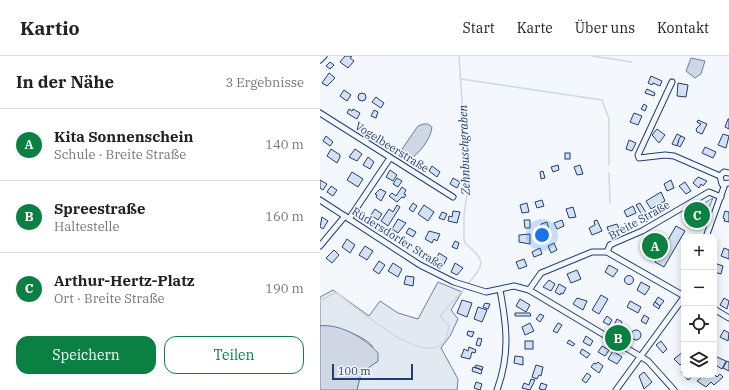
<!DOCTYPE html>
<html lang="de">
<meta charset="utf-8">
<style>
body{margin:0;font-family:"IBM Plex Serif",serif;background:#f6f6f6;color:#222}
.controls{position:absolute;right:12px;bottom:12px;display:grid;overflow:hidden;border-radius:8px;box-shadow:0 2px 10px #0003}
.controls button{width:36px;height:36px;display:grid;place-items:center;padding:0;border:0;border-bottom:1px solid #e0e0e0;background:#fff;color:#222;font:20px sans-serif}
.scale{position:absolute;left:12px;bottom:10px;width:81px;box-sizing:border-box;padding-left:4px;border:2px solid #1d3f73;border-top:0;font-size:11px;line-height:14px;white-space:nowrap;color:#1d3f73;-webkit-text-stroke:3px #f4f7fb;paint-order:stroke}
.you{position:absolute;left:222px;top:179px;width:14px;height:14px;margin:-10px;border:3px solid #fff;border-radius:50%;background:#1a73e8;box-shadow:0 0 0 6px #1a73e833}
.badge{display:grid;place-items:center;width:26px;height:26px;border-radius:50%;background:#0b8043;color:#fff;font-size:13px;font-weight:700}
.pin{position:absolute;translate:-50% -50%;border:2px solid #fff;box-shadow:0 1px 4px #0006}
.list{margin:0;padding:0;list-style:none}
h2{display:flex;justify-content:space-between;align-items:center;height:52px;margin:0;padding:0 16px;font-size:17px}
h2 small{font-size:13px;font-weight:400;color:#767676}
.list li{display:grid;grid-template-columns:26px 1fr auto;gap:12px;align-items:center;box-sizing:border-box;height:72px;padding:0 16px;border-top:1px solid #e0e0e0}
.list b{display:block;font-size:15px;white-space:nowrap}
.list p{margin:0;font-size:13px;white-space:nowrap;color:#767676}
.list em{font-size:13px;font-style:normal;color:#767676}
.actions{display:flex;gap:8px;padding:12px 16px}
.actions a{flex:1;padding:9px 0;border:1px solid #0b8043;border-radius:12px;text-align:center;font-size:14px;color:#0b8043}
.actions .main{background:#0b8043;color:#fff}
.icon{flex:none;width:22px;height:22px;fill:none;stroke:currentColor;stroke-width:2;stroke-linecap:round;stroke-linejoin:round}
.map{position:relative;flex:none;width:409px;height:334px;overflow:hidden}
header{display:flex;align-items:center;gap:24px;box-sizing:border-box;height:56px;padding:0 20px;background:#fff;border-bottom:1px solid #e0e0e0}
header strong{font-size:19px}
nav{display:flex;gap:22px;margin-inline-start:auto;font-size:14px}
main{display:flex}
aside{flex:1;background:#fff}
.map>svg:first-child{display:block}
.green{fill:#e3e9f0;stroke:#687fa3}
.water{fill:#cfd7e4;stroke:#687fa3}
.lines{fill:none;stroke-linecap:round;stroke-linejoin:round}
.stream{stroke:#cfd7e4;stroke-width:1.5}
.building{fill:#d5e0f0;stroke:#1d3f73}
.minor-casing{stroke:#1d3f73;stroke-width:7}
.minor{stroke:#f4f7fb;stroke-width:5}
.labels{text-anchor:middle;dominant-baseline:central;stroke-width:3;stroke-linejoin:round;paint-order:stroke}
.street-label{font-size:11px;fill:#1d3f73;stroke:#f4f7fb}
.water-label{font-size:12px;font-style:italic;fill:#1d3f73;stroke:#f4f7fb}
</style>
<header>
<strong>Kartio</strong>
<nav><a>Start</a><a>Karte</a><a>Über uns</a><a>Kontakt</a></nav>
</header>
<main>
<aside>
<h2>In der Nähe<small>3 Ergebnisse</small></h2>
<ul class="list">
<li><span class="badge">A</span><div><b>Kita Sonnenschein</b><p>Schule · Breite Straße</p></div><em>140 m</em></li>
<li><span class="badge">B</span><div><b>Spreestraße</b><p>Haltestelle</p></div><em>160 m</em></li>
<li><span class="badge">C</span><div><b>Arthur-Hertz-Platz</b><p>Ort · Breite Straße</p></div><em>190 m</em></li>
</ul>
<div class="actions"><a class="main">Speichern</a><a>Teilen</a></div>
</aside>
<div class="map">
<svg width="409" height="334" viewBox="0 0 409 334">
<rect width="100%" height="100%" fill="#f4f7fb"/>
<g class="green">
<polygon points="393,142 385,161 374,153"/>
<path d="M118,226L142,236L131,254L138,263L130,280L121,292L138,323L137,334H37L41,317L58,305C56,300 55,294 52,290C45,280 12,268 0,270V241L13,234L49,260L60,245L78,257L98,263Z"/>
</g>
<g class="water">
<polygon points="371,2 385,5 381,18 375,22 366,15"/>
<path d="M103,68H108L112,71C111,83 99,98 89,104L84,103L82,93L98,70Z"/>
<path d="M0,270C20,267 46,283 58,297V305L41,317L37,334H0Z"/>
</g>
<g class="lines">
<g class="stream">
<path d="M139,0L148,133L144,159V183L145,187C165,205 166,206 148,228"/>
<polyline points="272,0 312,6"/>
<polyline points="141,23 282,44 289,63 289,109"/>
<polyline points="289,117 290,147"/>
<path d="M0,245L12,238L17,237C36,251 123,330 129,270L120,260L146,231"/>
</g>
</g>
<g class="building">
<polygon points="25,0 32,0 30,2 34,5 28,12 20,6"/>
<polygon points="10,6 14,9 10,13 6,10"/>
<polygon points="9,17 15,22 7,30 2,27"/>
<polygon points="331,20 342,25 340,30 333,27 332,29 328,27"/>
<polygon points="358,27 368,29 366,41 357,40"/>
<polygon points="327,33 335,37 334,40 325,37"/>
<polygon points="24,34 31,39 27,45 20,40"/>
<circle cx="42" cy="41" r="4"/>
<polygon points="56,41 64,47 61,52 52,46"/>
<polygon points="324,48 327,50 325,55 321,53"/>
<polygon points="29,53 32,55 33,53 40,57 37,63 27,57"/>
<polygon points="54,54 58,56 56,62 51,60"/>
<polygon points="314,57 322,60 318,69 310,66"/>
<polygon points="408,63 409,63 409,73 405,71"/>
<polygon points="378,64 387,68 382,78 377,76 376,73 381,68 377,66"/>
<polygon points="337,73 345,79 339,87 332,79"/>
<polygon points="357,78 361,80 357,90 352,88"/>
<polygon points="403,78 409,80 406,92 398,89"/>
<polygon points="6,80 13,86 10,90 3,85"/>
<polygon points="361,80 365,82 360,91 357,89 359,85 358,85"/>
<polygon points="309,84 316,87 312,95 306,93"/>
<polygon points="385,91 396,96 393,102 382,97"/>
<polygon points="11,93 20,99 20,101 17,107 7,100"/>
<polygon points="35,93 42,98 37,105 29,101"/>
<rect x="245" y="97" width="5" height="6"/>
<polygon points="48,101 54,106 50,113 43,109"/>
<polygon points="238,109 239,114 233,116 231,111"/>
<polygon points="260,109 263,118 257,119 254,111"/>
<polygon points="112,110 120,116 117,121 109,115"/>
<polygon points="70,114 77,119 73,125 66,121"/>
<polygon points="223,115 225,122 221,123 220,116"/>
<polygon points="32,116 43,123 38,131 27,124"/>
<polygon points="378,121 387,125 383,130 381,128 379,132 373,127"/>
<polygon points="77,122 82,125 78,131 73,128"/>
<polygon points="133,122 140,126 137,132 130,128"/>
<polygon points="0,124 7,128 3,134 0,132"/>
<polygon points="351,124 354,132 347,135 344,128"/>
<polygon points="365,126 371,135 366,138 359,130"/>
<polygon points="11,130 17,134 13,140 7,136"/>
<polygon points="82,131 86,134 84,138 86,139 84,142 82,141 77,146 69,140 72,137 76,140"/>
<polygon points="60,133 66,136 61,145 56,141 57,139 55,138"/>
<polygon points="341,136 345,145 331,153 326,145"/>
<polygon points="222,144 224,150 217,152 215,146"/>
<polygon points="93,147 97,150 93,156 89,153"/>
<polygon points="207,147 209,156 202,157 200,149"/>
<polygon points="320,147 330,163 326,166 316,149"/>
<polygon points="77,149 80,151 68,170 61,165 69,153 73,156"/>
<polygon points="104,149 114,156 108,165 98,158"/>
<polygon points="313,150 316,157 307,161 304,155"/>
<polygon points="253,151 256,161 249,162 246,153"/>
<polygon points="55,153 62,158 58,164 51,159"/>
<polygon points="133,155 140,156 137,167 128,165 129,160 132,161"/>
<polygon points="405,155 409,156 409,166 404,165 405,163 403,162"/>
<polygon points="122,156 127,158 124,164 119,162"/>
<polygon points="2,161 8,165 3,173 0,171"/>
<polygon points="78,163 86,167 78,177 72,173"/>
<polygon points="204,164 210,164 210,172 205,172"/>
<polygon points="242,164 244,170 237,173 234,167"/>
<polygon points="277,164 282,175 272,179 269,172 275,169 274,165"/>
<polygon points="227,166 229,174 223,175 221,168"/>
<polygon points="297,168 300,175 290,179 287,171"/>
<polygon points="356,170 365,175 344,211 335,206"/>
<polygon points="89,172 96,176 93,181 86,177"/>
<polygon points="109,175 120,178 117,185 114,183 112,187 105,183"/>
<polygon points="210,178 210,188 199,186 199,179"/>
<polygon points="27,183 35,189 30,197 22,191"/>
<polygon points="135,185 139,187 137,193 132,191"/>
<polygon points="334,186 340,190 338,194 341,195 339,198 337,197 335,199 329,196"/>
<polygon points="234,187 237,194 231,197 228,190"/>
<polygon points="45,190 53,195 47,204 39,199"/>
<polygon points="220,192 222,198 214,201 212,196"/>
<polygon points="404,192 409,194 409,203 401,200"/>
<polygon points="14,194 19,199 12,207 6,202"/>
<polygon points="119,197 127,202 123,210 115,206"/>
<polygon points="204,203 207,210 199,213 196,206"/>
<polygon points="59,205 65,209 59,218 53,214"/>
<polygon points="73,207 82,213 78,221 68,215"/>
<polygon points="135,207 143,212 137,219 131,216"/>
<polygon points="394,207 403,210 401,218 394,216"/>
<polygon points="289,209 298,214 293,221 285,216"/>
<polygon points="257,214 261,223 251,227 247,218"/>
<circle cx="309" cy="224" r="4.5"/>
<polygon points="86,220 94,221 93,230 84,228"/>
<polygon points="229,224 235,228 231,235 223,231"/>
<polygon points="321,226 330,231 325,239 317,234"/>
<polygon points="239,228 246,232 243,238 241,237 240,239 235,236"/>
<polygon points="281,239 288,243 279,258 272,254"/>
<polygon points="338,241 344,245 340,250 335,246"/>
<polygon points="257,242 267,245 263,254 253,248"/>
<polygon points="404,242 409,245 407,253 400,249"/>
<polygon points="200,243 210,249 206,256 196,250"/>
<polygon points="142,244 152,247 147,261 137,257"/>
<polygon points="310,245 321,251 318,257 307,251"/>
<polygon points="335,246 340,250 339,253 333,249"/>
<polygon points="165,247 170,248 168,253 163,251"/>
<polygon points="158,251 167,254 162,266 154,263"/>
<polygon points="195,257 210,257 211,260 195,260"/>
<polygon points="220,258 224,260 220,266 216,263"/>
<polygon points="324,259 329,262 326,268 321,265"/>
<polygon points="287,260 292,264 289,269 283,266"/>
<polygon points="297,263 302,266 299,272 294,269"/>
<polygon points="210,267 214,275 205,279 202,271"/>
<polygon points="238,267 242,269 237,277 233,275"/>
<circle cx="316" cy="279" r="5"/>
<polygon points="404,274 409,277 408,285 400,281"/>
<polygon points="148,275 154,276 152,281 147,279"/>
<polygon points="266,280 273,285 270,290 263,286"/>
<polygon points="158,282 162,283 160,290 156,289"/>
<polygon points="249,284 255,288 253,290 247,287"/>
<rect x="205" y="285" width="8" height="8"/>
<polygon points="341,285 347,293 343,297 336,289"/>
<polygon points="282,290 289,294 285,300 278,296"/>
<polygon points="149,291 156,294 155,297 152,296 150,303 141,301 144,293 148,295"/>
<polygon points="262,293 270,298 267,302 260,297"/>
<polygon points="293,295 302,301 297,308 288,303"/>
<polygon points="364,295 364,306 360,309 354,303"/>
<polygon points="195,300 203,301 203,309 194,307"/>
<polygon points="397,301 406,305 402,313 394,308"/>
<polygon points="407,305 409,306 409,315 403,312"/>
<polygon points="278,306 283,310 279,317 271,311 274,307 276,308"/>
<polygon points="156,309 163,311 162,314 155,311"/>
<polygon points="216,309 223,311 221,320 219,319 217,323 212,321"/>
<polygon points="153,311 162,314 161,318 152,315"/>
<polygon points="364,313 364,319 375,319 368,324 361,316"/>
<polygon points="324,316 332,326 324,333 319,320"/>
<polygon points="267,317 271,320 266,327 262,324"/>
<polygon points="394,318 397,321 400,318 403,321 394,329 391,326 386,331 377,325 384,319"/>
<polygon points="211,323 215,324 210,334 202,332 204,327 209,329"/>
<polygon points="156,326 162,328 160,334 154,332"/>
<polygon points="221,327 227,329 225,334 219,333"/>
</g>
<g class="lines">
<g class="minor-casing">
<g id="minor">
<polyline points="0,4 4,0"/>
<polyline points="352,26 318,99 319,102 345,99 354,100 400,120"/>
<polyline points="0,57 133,141"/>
<polyline points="400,120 402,128 409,127"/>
<polyline points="400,120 404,116 409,117"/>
<polyline points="0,144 100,209 134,226 166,236 194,230 209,234 328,305 354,334"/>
<polyline points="29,163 70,102"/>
<polyline points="386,181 405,128"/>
<polyline points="0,190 25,160"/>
<polyline points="287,196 364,240"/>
<polyline points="209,234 221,217 272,196 287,196 290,189 294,187 322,175 389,136 401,141"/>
<polyline points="394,253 409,262"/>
<path d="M177,334C190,298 187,271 180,234"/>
<polyline points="296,334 364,241"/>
</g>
</g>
<use href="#minor" class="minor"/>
</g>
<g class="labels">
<g class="street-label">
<text transform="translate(72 91) rotate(32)">Vogelbeerstraße</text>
<text transform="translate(319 164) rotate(-29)">Breite Straße</text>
<text transform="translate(78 182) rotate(32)">Rüdersdorfer Straße</text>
</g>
<g class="water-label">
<text transform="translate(144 94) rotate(-92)">Zehnbuschgraben</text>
</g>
</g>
</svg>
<div class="controls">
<button>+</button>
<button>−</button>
<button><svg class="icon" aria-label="locate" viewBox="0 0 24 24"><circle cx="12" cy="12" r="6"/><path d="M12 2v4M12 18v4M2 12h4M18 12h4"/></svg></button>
<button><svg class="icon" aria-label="layers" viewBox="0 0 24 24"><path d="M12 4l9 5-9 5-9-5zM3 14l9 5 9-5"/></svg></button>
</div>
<div class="scale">100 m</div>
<div class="you"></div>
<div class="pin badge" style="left:335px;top:190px">A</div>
<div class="pin badge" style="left:298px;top:282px">B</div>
<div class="pin badge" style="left:377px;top:159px">C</div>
</div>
</main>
